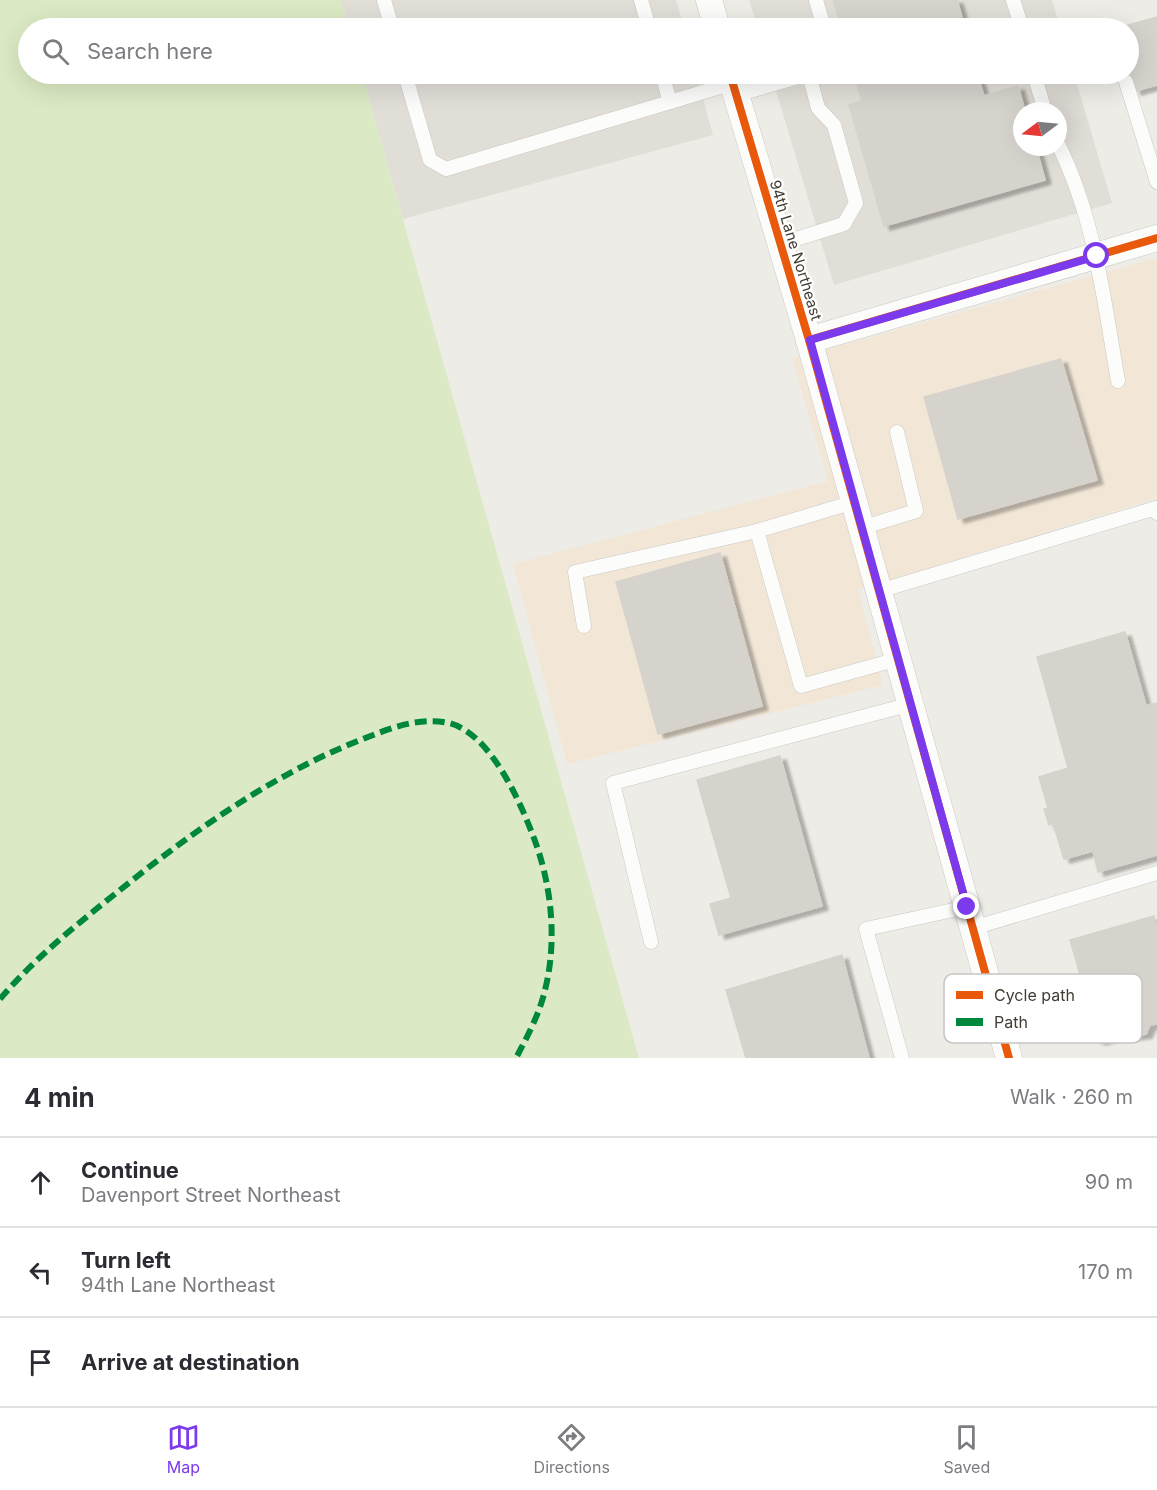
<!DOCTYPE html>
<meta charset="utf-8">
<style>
body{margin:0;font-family:Inter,sans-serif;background:#f7f7f7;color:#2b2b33}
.compass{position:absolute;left:1013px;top:102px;width:54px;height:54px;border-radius:50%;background:#fff;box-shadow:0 6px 24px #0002;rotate:254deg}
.stop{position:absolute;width:18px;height:18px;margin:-14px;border:4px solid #7c3aed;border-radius:50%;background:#fff}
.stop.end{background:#7c3aed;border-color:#fff;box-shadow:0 2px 6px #0008}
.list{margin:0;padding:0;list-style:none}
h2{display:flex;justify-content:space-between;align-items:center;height:78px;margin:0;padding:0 24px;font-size:26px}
h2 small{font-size:20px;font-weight:400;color:#7c7c81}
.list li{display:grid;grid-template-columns:39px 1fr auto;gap:18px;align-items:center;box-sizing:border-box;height:90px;padding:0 24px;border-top:2px solid #e1e1e2}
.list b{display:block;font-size:22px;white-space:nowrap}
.list p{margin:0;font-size:20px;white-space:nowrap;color:#7c7c81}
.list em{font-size:20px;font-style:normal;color:#7c7c81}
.icon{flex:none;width:33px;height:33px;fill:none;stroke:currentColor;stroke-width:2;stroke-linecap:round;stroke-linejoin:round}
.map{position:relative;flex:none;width:1157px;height:1058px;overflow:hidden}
.search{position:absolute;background:#fff;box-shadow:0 6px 24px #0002;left:18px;right:18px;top:18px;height:66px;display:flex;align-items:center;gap:15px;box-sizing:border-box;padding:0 21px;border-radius:33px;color:#7c7c81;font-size:22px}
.sheet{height:348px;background:#fff}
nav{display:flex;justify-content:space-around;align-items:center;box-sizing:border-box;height:84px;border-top:2px solid #e1e1e2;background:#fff;font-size:16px;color:#7c7c81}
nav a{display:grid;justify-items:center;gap:3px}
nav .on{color:#7c3aed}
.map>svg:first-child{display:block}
.commercial{fill:#f2e7d7}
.industrial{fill:#e1ddd7;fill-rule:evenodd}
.green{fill:#dbeac4}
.building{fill:#d6d3cd;stroke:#d6d2cc;stroke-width:1.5;filter:url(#shadow)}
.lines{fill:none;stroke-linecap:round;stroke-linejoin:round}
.lane-casing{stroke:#cac8c2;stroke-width:15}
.street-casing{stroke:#cac8c2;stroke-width:27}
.lane{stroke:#fcfcfb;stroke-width:14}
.street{stroke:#fcfcfb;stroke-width:26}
.quiet{stroke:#00873e;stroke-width:6;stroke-dasharray:12 6;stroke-linecap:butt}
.cycleway-casing{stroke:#fff;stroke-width:11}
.cycleway{stroke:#e8590c;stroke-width:8}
.route{stroke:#7c3aed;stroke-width:8}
.labels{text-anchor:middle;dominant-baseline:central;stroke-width:4.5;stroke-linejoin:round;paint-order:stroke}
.street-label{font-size:15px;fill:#433c32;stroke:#fff}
.key{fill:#fff;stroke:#c7c4c2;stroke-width:1.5}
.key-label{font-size:16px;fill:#433c32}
</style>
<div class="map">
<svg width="1157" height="1058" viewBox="0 0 1157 1058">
<defs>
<filter id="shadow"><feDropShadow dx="6" dy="4" stdDeviation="1.5" flood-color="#0004"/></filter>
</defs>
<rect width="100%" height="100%" fill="#eeece6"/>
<polygon class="commercial" points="1157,258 1157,498 858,590 883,685 567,764 513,564 828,481 792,359"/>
<g class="industrial">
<polygon points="341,0 676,0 684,28 349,28"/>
<polygon points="749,0 1052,0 1060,28 758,28"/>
<polygon points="362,74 696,74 713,135 403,219"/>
<path d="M771,74H1074L1112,203L834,285ZM1022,111H1058V147H1022Z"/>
</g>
<polygon class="green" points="0,0 341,0 349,28 28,28 28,74 362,74 639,1058 0,1058"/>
<g class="building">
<polygon points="833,0 957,0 965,28 842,28"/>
<polygon points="1157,17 1157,85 1135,91 1128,67 1128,28 1118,28"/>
<polygon points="854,74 977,74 984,96 1018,86 1025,111 1022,111 1022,147 1036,147 1045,180 884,226 849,105 862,101"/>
<polygon points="1061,359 1097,480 958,519 924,397"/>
<polygon points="720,553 762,706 658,734 616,582"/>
<polygon points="1125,632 1146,706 1157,703 1157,855 1098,872 1093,851 1064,859 1053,823 1049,825 1044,809 1048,808 1039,777 1068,768 1037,657"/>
<polygon points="780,756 822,906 719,935 710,904 731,898 697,780"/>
<polygon points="1154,916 1157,929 1157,1024 1150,1025 1146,1034 1133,1036 1128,1032 1100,1041 1093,1037 1089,1025 1093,1019 1070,940"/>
<polygon points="842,955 869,1058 746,1058 726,990"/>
</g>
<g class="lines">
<g class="lane-casing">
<g id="lane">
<polyline points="384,0 392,28"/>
<polyline points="641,0 649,28"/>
<polyline points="816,0 824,28"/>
<polyline points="1013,0 1022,28"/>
<polyline points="405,74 430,160 446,169 670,102"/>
<polyline points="662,74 670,102 733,83"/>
<polyline points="1034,74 1045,111"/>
<polyline points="1126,82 1157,182"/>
<polyline points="736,95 808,74"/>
<path d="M1058,144C1095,218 1104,301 1118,381"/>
<polyline points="780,244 844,224 856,203 834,125 818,108 809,74"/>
<polyline points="854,502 757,531 801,686 898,659"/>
<polyline points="861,528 916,511 897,432"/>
<polyline points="879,591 1156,508 1157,513"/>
<polyline points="584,626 575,572 757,531"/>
<polyline points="973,928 1157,873"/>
<polyline points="651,942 613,783 911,704"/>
<polyline points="902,1058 866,929 967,907"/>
</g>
</g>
<g class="street-casing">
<g id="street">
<polyline points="709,0 717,28"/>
<polyline points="730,74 809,340 1009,1058"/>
<polyline points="809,340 1157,238"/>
</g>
</g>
<use href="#lane" class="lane"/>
<use href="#street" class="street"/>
<path class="quiet" d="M0,999C34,959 75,926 115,894C192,832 275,772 368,737C393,727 421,717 449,723C489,733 518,797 532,833C553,886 559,949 541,1004C535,1022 525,1041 516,1058"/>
<g class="cycleway-casing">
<g id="cycleway">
<polyline points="730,74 809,340 1009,1058"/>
<polyline points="809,340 1157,238"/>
</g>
</g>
<use href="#cycleway" class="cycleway"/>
</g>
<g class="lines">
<polyline class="route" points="967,907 810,340 1097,256"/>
</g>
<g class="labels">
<g class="street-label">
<text transform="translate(796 250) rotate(73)">94th Lane Northeast</text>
</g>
</g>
<rect x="944" y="974" width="198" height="69" rx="9" class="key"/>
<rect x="956" y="991" width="27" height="8" fill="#e8590c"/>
<rect x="956" y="1018" width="27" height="8" fill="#00873e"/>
<g class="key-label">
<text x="994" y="1001">Cycle path</text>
<text x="994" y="1028">Path</text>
</g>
</svg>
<svg class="compass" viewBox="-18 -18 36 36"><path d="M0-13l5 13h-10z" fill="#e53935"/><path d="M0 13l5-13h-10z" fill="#7c7c81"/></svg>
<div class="stop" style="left:1097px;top:256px"></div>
<div class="stop end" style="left:967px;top:907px"></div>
<div class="search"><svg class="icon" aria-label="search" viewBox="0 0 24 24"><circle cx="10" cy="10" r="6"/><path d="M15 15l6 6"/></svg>Search here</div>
</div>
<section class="sheet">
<h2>4 min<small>Walk · 260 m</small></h2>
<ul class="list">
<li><svg class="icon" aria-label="ahead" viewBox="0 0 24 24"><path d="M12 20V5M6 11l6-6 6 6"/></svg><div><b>Continue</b><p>Davenport Street Northeast</p></div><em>90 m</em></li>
<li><svg class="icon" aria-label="left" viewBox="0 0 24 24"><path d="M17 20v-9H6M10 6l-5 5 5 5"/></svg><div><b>Turn left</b><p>94th Lane Northeast</p></div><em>170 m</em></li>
<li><svg class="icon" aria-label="arrive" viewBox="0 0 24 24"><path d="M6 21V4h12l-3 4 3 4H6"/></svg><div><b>Arrive at destination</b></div></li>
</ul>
</section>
<nav>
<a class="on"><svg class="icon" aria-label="map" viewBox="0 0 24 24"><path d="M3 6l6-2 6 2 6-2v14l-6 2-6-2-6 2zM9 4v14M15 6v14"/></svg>Map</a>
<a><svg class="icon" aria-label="directions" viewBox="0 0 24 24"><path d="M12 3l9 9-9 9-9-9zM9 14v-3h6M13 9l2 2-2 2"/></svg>Directions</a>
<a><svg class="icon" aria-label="saved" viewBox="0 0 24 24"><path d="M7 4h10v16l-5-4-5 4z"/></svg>Saved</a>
</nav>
